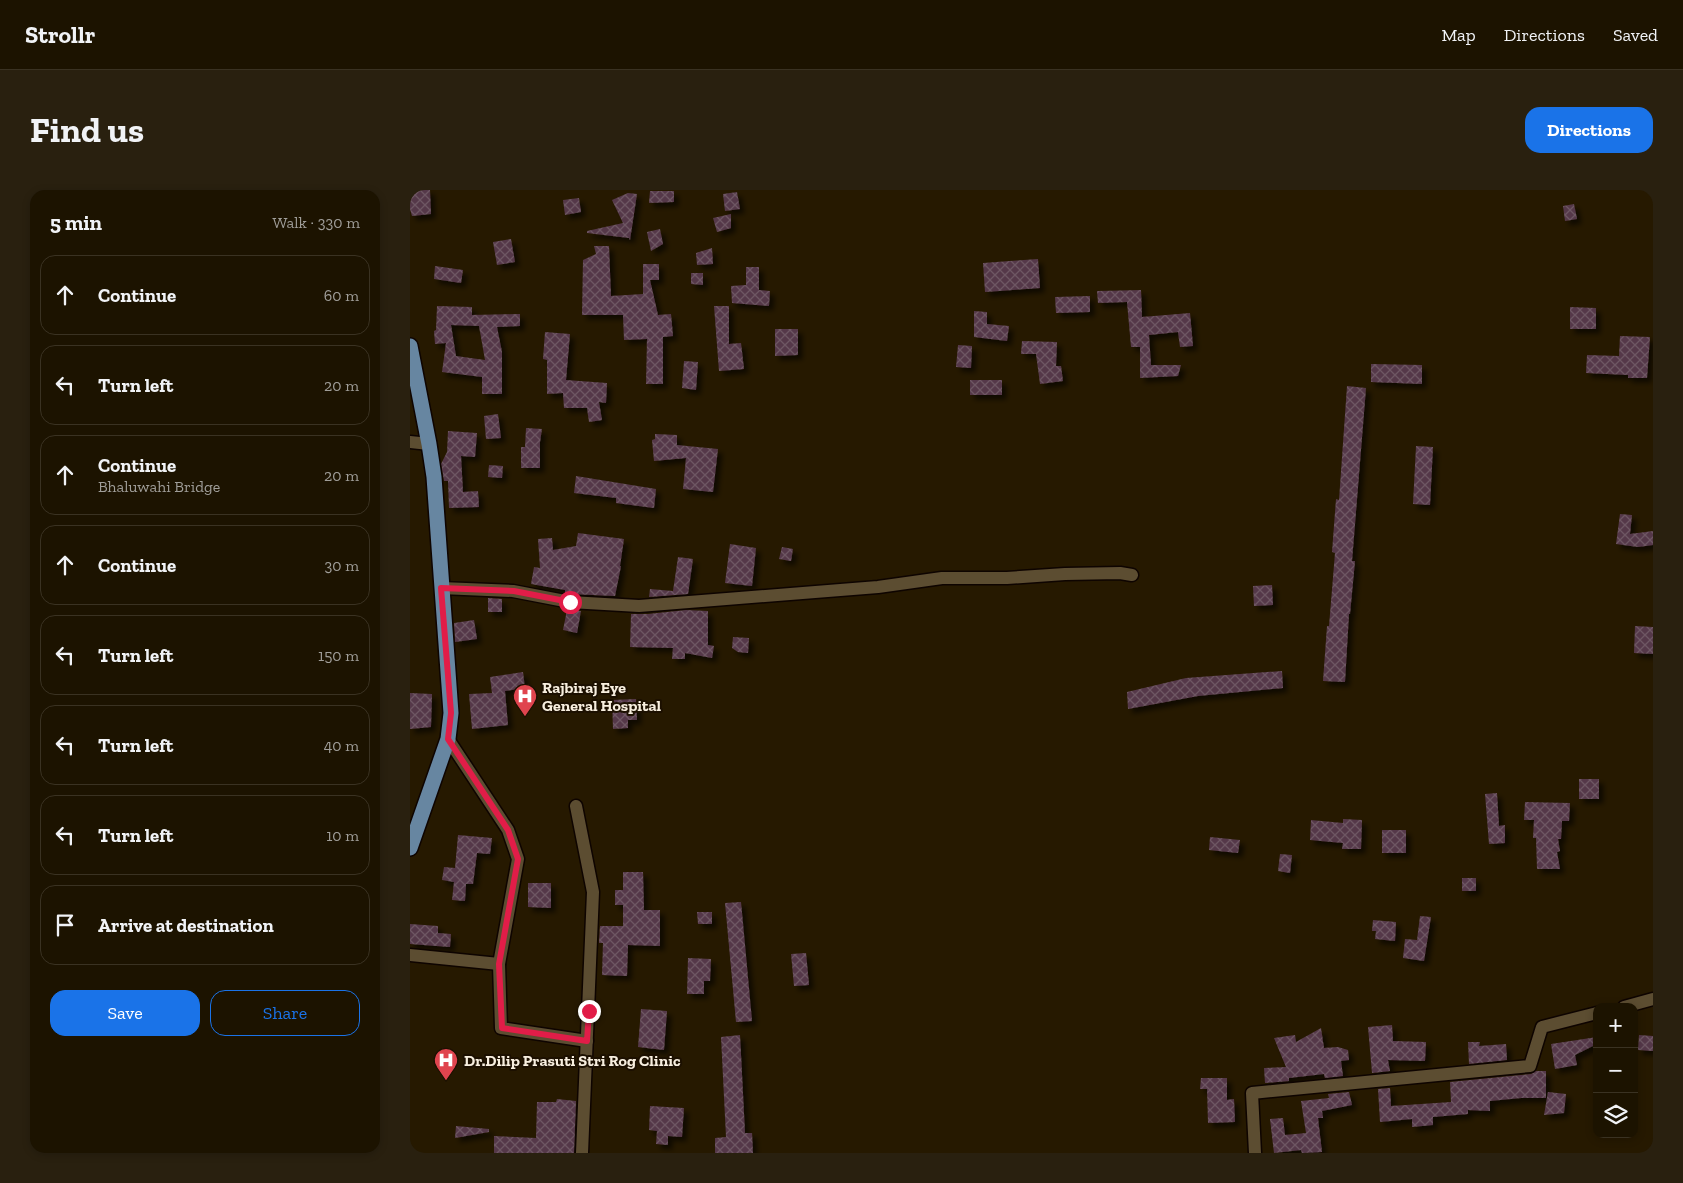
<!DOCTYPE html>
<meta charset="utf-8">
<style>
body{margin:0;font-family:"Zilla Slab",serif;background:#29200f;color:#f1f3f6}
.controls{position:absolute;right:15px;bottom:15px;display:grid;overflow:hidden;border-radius:10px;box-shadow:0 2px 8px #0003}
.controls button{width:45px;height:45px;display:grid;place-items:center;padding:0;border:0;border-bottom:1px solid #3a3222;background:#1c1300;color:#f1f3f6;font:25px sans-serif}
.stop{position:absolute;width:15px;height:15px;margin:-11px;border:4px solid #e11d48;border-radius:50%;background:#fff}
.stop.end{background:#e11d48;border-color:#fff;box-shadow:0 1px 5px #0008}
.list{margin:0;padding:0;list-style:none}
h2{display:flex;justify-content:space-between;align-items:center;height:65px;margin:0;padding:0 20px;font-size:21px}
h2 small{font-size:16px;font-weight:400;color:#a09e99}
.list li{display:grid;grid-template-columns:32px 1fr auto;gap:15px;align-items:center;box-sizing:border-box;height:80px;margin:0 10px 10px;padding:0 10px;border:1px solid #3a3222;border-radius:15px}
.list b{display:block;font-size:19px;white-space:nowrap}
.list p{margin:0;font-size:16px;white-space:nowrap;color:#a09e99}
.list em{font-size:16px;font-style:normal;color:#a09e99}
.actions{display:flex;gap:10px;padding:15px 20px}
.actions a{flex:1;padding:11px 0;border:1px solid #1a73e8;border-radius:15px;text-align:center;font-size:18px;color:#1a73e8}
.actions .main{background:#1a73e8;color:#fff}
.icon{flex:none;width:28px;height:28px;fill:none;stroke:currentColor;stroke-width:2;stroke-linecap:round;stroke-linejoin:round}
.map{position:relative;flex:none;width:1243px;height:963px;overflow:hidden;border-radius:15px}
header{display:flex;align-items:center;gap:30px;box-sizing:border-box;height:70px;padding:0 25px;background:#1c1300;border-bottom:1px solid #3a3222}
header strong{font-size:24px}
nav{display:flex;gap:28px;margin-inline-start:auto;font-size:18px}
.intro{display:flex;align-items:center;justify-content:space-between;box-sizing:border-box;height:120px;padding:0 30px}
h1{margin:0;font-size:35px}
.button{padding:12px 22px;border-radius:15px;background:#1a73e8;color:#fff;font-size:18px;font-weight:700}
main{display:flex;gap:30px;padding:0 30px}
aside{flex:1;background:#1c1300;border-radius:15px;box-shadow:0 2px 8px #0003}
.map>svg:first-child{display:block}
.building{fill:url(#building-cross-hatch);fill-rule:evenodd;filter:url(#shadow)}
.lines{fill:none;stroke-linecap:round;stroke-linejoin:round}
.street-casing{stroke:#0e0400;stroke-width:15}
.primary-casing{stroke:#0e0400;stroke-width:18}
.street{stroke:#5c4d31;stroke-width:12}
.primary{stroke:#6786a1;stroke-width:15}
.route{stroke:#e11d48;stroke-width:6}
.labels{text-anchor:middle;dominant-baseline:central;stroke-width:4;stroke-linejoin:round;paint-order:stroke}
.poi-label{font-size:16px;font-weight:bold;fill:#f8efdf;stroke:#1c1000;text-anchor:start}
</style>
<header>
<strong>Strollr</strong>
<nav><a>Map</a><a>Directions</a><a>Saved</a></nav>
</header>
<div class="intro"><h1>Find us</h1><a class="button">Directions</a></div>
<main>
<aside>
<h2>5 min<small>Walk · 330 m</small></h2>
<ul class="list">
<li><svg class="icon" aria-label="ahead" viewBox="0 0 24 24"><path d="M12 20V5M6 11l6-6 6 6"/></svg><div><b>Continue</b></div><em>60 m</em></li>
<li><svg class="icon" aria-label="left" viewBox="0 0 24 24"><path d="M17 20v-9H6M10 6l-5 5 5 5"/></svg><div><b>Turn left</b></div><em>20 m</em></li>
<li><svg class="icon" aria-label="ahead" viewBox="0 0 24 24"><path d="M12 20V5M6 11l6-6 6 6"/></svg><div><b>Continue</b><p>Bhaluwahi Bridge</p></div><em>20 m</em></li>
<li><svg class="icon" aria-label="ahead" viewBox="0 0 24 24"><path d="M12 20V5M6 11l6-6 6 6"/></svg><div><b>Continue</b></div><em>30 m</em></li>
<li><svg class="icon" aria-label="left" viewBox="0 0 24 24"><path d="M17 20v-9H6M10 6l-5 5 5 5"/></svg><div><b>Turn left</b></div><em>150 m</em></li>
<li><svg class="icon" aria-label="left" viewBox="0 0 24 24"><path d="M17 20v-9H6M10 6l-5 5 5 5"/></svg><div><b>Turn left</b></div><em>40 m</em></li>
<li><svg class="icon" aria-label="left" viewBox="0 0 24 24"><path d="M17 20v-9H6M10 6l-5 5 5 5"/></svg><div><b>Turn left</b></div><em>10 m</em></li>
<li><svg class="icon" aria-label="arrive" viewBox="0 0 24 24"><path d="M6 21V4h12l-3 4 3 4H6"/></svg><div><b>Arrive at destination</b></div></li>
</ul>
<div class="actions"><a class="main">Save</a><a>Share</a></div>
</aside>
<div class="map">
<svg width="1243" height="963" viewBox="0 0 1243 963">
<defs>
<pattern id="building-cross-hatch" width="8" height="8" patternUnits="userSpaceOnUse" patternTransform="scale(1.25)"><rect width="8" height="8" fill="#553949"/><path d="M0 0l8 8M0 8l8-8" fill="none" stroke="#6e5663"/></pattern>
<filter id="shadow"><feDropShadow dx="4.5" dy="4.5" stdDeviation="2.5" flood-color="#0009"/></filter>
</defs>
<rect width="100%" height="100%" fill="#261900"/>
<g class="building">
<polygon points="0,0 20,0 21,24 2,26 0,19"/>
<polygon points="240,1 264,1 264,12 239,13"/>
<polygon points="327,2 330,19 315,21 313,4"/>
<polygon points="218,3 227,4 220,50 219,48 177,43 177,41 213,33 202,10"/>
<polygon points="169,8 171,22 155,25 153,10"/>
<polygon points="1164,14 1167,29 1155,31 1153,16"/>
<polygon points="321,24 321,38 307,42 303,28"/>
<polygon points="250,39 253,54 241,61 237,42"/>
<polygon points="101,49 105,72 87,75 83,52"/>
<polygon points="184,56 199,56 201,106 233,104 233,74 249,74 249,90 240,90 248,125 261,124 263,146 253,147 253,194 236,194 237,149 214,150 213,125 172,125 173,70 186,64"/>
<polygon points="302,58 303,74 287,75 286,63"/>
<polygon points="628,69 630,98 575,102 573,73"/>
<polygon points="25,76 53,80 51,93 24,89"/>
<polygon points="336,77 349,77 349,100 360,101 359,116 322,113 321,96 336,95"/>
<polygon points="281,83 293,83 293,95 281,94"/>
<polygon points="731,100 732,127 780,123 783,156 770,157 768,142 739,145 741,175 771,175 768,186 730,188 730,157 721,157 717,112 688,113 687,101"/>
<polygon points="680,106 680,122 646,123 645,107"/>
<path d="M27,116L62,117V125L110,124V136L87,137L92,162V204H72V187L32,182L36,153L25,154L24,141L26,140ZM41,135L69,136L75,170L46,166Z"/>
<polygon points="304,116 319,116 319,154 331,153 334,179 309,181"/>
<polygon points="1160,117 1186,118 1186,139 1160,139"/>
<polygon points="564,121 577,122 577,134 599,136 597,151 564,147"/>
<polygon points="365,139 388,139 388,165 365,166"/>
<polygon points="135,142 160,144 156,190 197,193 196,213 189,212 192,230 179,232 177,218 154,218 153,203 137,204 137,170 133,169"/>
<polygon points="1210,146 1240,147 1237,188 1218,188 1218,185 1176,183 1177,165 1209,166"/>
<polygon points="612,151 647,152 646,176 651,176 653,191 630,194 626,164 611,164"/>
<polygon points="548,155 562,156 561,178 546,177"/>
<polygon points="274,171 288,172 286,200 272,198"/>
<polygon points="961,174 1012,175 1012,194 961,192"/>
<rect x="560" y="190" width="32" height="15"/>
<polygon points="937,196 956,198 942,371 945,371 940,424 939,424 935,492 913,491 917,436 919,436 925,363 922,362 926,309 929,310"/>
<polygon points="88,224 91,248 76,249 74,226"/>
<polygon points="116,238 132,239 130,252 130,278 111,278 111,257 115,257"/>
<polygon points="38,241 67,243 65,267 51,266 53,302 68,301 69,317 39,318 38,291 34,291 31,274 37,262"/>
<polygon points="245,244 267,245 267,255 308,259 303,302 273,299 276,268 244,271 242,250 245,249"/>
<polygon points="1006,256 1023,257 1020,315 1003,314"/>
<polygon points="79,275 93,276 92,288 78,287"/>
<polygon points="166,286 246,299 244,318 206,313 206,308 164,303"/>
<polygon points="1210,324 1222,325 1220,344 1243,341 1243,355 1228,357 1206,354"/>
<polygon points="168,343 214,349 210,376 211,376 205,406 161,404 155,403 155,400 121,394 124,377 130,378 128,349 142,348 143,360 166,356"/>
<polygon points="320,354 346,358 342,396 315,393"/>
<polygon points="372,357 383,359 381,371 369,369"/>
<polygon points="268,367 283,369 278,404 239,407 240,399 263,401"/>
<polygon points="862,395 863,415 844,416 843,396"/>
<polygon points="78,408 92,409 92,422 78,422"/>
<polygon points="157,420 171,421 167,443 153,440"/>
<polygon points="276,420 298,421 298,455 304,456 302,468 275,463 275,469 262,469 263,458 220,457 221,424 238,424"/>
<polygon points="64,430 67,449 45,452 44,433"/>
<polygon points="1225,436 1243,437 1243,464 1224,463"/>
<polygon points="323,447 339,448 338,463 328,462 322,458"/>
<polygon points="872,481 873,498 788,506 718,519 717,502 776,488"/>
<polygon points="113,482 115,498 95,501 98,535 62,539 59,504 82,503 80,487"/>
<polygon points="0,503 22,504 21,537 0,539"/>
<polygon points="226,509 227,530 218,530 218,538 203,539 202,510"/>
<rect x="1169" y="589" width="20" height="20"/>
<polygon points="1087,603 1089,636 1095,635 1095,653 1079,654 1075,604"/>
<polygon points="1115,612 1160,613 1159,631 1152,631 1151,649 1148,649 1150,661 1147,662 1150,679 1127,679 1126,648 1123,648 1124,630 1114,630"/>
<polygon points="933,629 952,630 951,659 932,659 933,653 900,650 901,630 933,633"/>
<rect x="972" y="640" width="24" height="23"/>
<polygon points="48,645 82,648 80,664 67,663 63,694 56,694 55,711 42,710 44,692 32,690 34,677 45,678"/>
<polygon points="800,647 830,650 828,663 799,660"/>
<polygon points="870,664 882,665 880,683 868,681"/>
<polygon points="213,682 233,682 234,720 250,720 250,756 218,755 217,786 192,785 193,753 189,753 190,736 213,736 213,715 205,715 205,700 213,700"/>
<rect x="1052" y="688" width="14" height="13"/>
<polygon points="118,693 141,693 141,718 118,717"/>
<polygon points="331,712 342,831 326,832 315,713"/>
<polygon points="287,722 302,722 302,734 288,734"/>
<polygon points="1010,726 1021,727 1014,771 993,768 995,749 1007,750"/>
<polygon points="963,730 986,732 985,751 965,749 966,741 962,741"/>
<polygon points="0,734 28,736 28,743 41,744 40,757 0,754"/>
<polygon points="396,763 399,795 384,796 381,764"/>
<polygon points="278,768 301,769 300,791 294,791 294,804 277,804"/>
<polygon points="231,819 257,821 254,860 228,857"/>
<polygon points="982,835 983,851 1016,852 1015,871 978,870 980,881 962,883 958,837"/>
<polygon points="911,838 914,858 928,857 938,860 939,870 931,871 933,886 915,888 914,884 879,888 879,891 855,893 854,878 876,877 864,848 885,845 886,852"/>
<polygon points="330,845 335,943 342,943 343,963 305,963 305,948 316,947 311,847"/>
<polygon points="1229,845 1243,846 1243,861 1228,860"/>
<polygon points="1187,847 1187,854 1165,865 1167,875 1145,879 1141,854"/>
<polygon points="1058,852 1070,852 1069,856 1096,854 1097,870 1059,874"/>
<polygon points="1126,881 1136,881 1136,908 1111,908 1080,911 1080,921 1058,920 1058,924 1023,927 1023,935 1002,937 1002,929 970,932 968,899 980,898 981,916 1041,912 1040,892 1121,884"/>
<polygon points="791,888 817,888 817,910 824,909 825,932 798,933 797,899 790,899"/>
<polygon points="939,902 942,915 912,921 913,928 908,928 912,962 892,963 891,960 864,963 860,929 873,928 875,945 896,943 891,911 919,908 918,904"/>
<polygon points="1138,902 1156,904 1154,923 1134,925"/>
<polygon points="147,909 166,911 164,963 84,963 84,946 126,948 127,912 146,912"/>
<polygon points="240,916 274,918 272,947 258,946 258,955 246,954 247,941 239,940"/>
<polygon points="46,936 79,939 79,942 45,948"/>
</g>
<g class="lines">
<g class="street-casing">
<g id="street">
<polyline points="0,252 19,254"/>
<polyline points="31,398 103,401 160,412 229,416 468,397 532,388 597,388 655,384 710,383 722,385"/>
<polyline points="38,549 98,640 108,669 89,774 91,838 177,851"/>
<polyline points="166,616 183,702 172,963"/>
<polyline points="0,765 89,774"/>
<polyline points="1214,817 1243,809"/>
<polyline points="845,963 842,903 1120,876 1132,837 1187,823"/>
</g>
</g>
<g class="primary-casing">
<polyline id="primary" points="0,156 19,254 24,287 41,523 38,549 0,658"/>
</g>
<use href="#street" class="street"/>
<use href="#primary" class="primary"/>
</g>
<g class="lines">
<polyline class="route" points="160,412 104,401 31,398 41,523 38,549 98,640 108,669 89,774 92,838 177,851 179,821"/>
</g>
<defs>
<g id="hospital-pin" transform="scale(1.25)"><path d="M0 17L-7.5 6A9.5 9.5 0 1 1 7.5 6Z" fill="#e0444e" stroke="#1c1000"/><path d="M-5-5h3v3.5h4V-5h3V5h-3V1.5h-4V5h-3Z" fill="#fff"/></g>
</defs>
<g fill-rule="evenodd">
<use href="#hospital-pin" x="115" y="506"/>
<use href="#hospital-pin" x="36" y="870"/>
</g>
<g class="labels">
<g class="poi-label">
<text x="132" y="497">Rajbiraj Eye<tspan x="132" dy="18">General Hospital</tspan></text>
<text x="54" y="870">Dr.Dilip Prasuti Stri Rog Clinic</text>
</g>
</g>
</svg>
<div class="controls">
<button>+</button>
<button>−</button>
<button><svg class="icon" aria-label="layers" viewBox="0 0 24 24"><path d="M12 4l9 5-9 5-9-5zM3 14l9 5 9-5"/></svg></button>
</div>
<div class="stop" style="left:160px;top:412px"></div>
<div class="stop end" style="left:179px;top:821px"></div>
</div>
</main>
